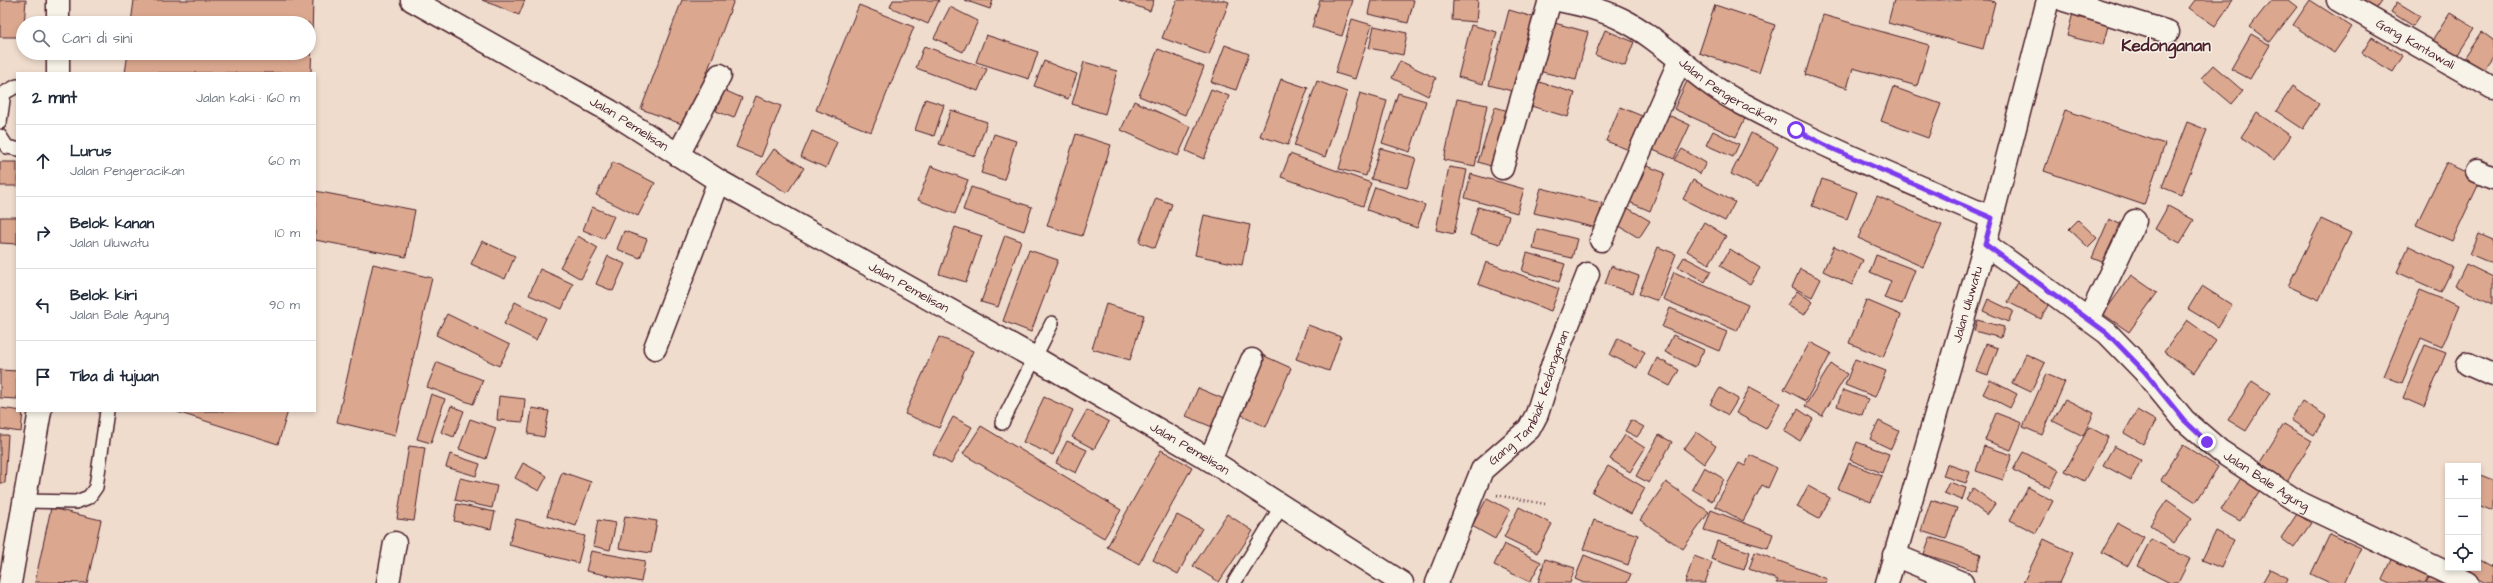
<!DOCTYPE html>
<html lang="id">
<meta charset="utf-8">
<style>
body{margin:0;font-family:"Architects Daughter",sans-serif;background:#f2f2f3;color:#1f2937}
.controls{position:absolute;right:12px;bottom:12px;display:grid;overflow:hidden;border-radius:0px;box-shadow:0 2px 6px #0003}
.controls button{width:36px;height:36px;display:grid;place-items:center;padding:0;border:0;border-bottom:1px solid #e0e1e3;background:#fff;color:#1f2937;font:20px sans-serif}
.stop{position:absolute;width:12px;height:12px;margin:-9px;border:3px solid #7c3aed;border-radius:50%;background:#fff}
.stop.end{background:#7c3aed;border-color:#fff;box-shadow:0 1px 4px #0008}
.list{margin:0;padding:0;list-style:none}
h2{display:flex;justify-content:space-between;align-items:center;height:52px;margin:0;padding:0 16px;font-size:17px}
h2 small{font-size:13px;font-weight:400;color:#747a83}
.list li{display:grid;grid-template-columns:26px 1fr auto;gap:12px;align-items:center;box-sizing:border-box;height:72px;padding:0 16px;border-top:1px solid #e0e1e3}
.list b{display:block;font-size:15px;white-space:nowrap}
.list p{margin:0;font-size:13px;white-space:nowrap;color:#747a83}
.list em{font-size:13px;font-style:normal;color:#747a83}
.icon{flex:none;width:22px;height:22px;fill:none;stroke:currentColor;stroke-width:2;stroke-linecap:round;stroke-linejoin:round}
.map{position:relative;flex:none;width:2493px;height:583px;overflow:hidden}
.search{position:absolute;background:#fff;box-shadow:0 2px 6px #0003;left:16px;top:16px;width:300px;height:44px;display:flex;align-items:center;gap:10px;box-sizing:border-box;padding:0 14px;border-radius:22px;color:#747a83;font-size:15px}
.panel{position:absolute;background:#fff;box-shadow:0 2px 6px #0003;left:16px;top:72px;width:300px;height:340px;border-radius:0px}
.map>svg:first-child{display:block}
.building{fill:#dba88f;stroke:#4a1f2b}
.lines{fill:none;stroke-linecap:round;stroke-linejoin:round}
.service-casing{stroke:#4a1f2b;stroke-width:16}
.minor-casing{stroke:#4a1f2b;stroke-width:25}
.tertiary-casing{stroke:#4a1f2b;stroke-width:25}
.path{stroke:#4a1f2b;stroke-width:2.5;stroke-dasharray:1 3;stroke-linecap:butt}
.service{stroke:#f7f3e8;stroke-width:13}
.minor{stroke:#f7f3e8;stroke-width:22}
.tertiary{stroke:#f7f3e8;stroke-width:22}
.route{stroke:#7c3aed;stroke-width:5}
.labels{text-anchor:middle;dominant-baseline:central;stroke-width:3;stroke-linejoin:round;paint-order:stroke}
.street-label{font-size:13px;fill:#4a1f2b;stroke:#f7f3e8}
.district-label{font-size:17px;font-weight:bold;fill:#4a1f2b;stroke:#f7f3e8}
</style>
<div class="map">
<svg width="2493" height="583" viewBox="0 0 2493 583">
<rect width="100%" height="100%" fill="#efdccd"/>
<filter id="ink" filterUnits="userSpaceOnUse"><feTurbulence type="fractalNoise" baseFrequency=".025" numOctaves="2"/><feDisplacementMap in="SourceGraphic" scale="8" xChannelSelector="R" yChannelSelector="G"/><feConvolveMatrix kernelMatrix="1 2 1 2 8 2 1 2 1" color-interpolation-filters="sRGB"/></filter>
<g filter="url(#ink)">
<g class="building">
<polygon points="0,0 26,0 23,37 0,37"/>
<polygon points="134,0 313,0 311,73 125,73 128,53 309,53 309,23 131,23"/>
<polygon points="482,0 525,0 519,15"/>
<polygon points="682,0 734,0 687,126 641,109"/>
<polygon points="893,0 939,0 928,24 890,7"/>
<polygon points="964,0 993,0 990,9"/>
<polygon points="1119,0 1154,0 1150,11"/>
<polygon points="1177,0 1223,0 1229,2 1209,55 1162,38"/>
<polygon points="1320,0 1353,0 1342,36 1312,27"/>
<polygon points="1371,0 1414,0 1408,23 1368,14"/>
<polygon points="1453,0 1478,0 1476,22 1452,20"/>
<polygon points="1894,0 1987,0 1995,2 1983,49 1888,23"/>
<polygon points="2195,0 2233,0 2215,26 2189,8"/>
<polygon points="2271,0 2288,0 2297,7 2270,42 2250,27"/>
<polygon points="2310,0 2352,27 2334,53 2293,25"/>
<polygon points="2355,0 2382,0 2372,15"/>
<polygon points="2397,2 2420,16 2413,26 2391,12"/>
<polygon points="859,5 914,27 871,132 816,110"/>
<polygon points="1715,5 1775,25 1759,73 1699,53"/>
<polygon points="950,7 978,21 963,52 934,38"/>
<polygon points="1509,10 1533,17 1512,91 1489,85"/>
<polygon points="2073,13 2109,22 2103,45 2067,36"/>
<polygon points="2450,13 2475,28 2453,62 2429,46"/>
<polygon points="1823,15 1929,45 1917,86 1853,68 1847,88 1805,75"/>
<polygon points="1352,19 1372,25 1355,79 1335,73"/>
<polygon points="1547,21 1588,32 1576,80 1534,70"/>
<polygon points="1471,25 1497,32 1483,84 1458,77"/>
<polygon points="1374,26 1407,33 1403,55 1369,48"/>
<polygon points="1605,30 1634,42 1625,66 1595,55"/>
<polygon points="2482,32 2493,40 2493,57 2480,75 2462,62"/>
<polygon points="2251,34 2270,45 2250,79 2231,69"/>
<polygon points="986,35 1038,52 1029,79 976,62"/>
<polygon points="2372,37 2403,56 2393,72 2362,53"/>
<polygon points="1225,45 1249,54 1236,90 1211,82"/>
<polygon points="924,46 987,69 978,91 916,68"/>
<polygon points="1158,49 1204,67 1185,115 1139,96"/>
<polygon points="1044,61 1077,74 1068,99 1034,86"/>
<polygon points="1400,61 1436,78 1428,96 1392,78"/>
<polygon points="1084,62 1117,71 1105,114 1072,104"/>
<polygon points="2213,65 2243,91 2232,104 2201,78"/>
<polygon points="1281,79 1308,88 1288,145 1260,136"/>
<polygon points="1317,81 1347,92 1325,157 1294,146"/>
<polygon points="1687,81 1749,110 1736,137 1674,109"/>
<polygon points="1539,82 1575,93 1568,117 1531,106"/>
<polygon points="2293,86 2319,104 2303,129 2276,111"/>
<polygon points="1893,87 1941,104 1928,138 1881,121"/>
<polygon points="1211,89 1229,96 1204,159 1186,151"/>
<polygon points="724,90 742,98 734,118 716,111"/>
<polygon points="1360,93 1387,101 1366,176 1339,169"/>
<polygon points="1398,93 1426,101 1410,152 1382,143"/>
<polygon points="756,96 781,106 761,157 736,147"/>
<polygon points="925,99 944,105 934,136 915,130"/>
<polygon points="1457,99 1487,105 1475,166 1444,160"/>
<polygon points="1134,101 1191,127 1178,156 1121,130"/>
<polygon points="1495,107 1515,113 1497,168 1478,162"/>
<polygon points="1620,107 1642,116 1629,150 1606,141"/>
<polygon points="951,110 987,122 975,156 939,144"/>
<polygon points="2065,110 2165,144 2144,205 2044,171"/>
<polygon points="1662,112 1690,125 1674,159 1646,147"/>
<polygon points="2257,113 2291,136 2274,160 2241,137"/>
<polygon points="2187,122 2207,130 2181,195 2162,187"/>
<polygon points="812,131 837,142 826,168 801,157"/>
<polygon points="1713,131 1739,144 1733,157 1706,145"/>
<polygon points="1751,133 1778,147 1758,187 1731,174"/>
<polygon points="994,134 1016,141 1004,180 981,173"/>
<polygon points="1076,134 1111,145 1082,236 1047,226"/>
<polygon points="1380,148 1416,158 1407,188 1371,179"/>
<polygon points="774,149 804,168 787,193 757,174"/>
<polygon points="1682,149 1706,163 1700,174 1675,160"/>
<polygon points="1290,154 1371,183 1363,206 1281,177"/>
<rect x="0" y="162" width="17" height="24"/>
<polygon points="613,162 655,183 638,216 596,195"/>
<polygon points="2446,163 2481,179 2452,241 2416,225"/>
<polygon points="1642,164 1665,173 1650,211 1627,201"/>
<polygon points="931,166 968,180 955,214 918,200"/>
<polygon points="1449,167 1467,170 1454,234 1436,230"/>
<polygon points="1471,174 1524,189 1517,213 1465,198"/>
<polygon points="1822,179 1857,192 1847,219 1812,206"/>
<polygon points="1693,180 1735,202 1725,221 1683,199"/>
<polygon points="971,187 1032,207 1024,231 963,210"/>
<polygon points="1375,187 1425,205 1417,228 1367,210"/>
<polygon points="1541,188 1602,203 1597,228 1534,213"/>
<polygon points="315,191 415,210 406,257 315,240"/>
<polygon points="1877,196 1942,225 1923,267 1858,238"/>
<polygon points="1156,198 1172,204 1155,248 1139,242"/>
<polygon points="2168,206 2194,220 2180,243 2155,229"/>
<polygon points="592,207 614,216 604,239 583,230"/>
<polygon points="1478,207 1509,216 1500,244 1470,235"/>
<polygon points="1626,207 1650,221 1639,238 1616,224"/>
<polygon points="1204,215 1250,225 1242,265 1195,255"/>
<polygon points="0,217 17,217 17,244 0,243"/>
<polygon points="2109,219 2124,226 2107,264 2092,258"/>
<polygon points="2321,219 2351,233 2319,300 2288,286"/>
<polygon points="2078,220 2097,238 2088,247 2069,229"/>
<polygon points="1704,222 1726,236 1709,264 1687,251"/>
<polygon points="955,227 982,236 966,282 939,274"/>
<polygon points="1537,229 1577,239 1572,258 1533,249"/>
<polygon points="624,231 647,239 640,258 617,249"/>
<polygon points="2479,234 2493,240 2493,264 2470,254"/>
<polygon points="1005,235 1021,241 998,307 981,302"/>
<polygon points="578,236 598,248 581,279 560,267"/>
<polygon points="482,241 515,256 505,279 471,264"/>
<polygon points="1834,246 1863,260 1852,285 1823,271"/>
<polygon points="2409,246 2453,267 2441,292 2397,272"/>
<polygon points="1658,247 1676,254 1658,301 1639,294"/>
<polygon points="1730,249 1760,268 1750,284 1720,266"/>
<polygon points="1029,250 1058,260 1031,332 1003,321"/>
<polygon points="1527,253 1565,264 1559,282 1522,271"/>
<polygon points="1876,255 1915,270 1902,304 1884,298 1891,281 1870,272"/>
<polygon points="608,256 625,264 613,291 596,284"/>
<polygon points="1684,257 1711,271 1705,282 1678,267"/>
<polygon points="1486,262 1559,289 1551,311 1478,284"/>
<polygon points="373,264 432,278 395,436 337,422"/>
<polygon points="2466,264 2493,277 2493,304 2455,286"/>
<polygon points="1611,266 1639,276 1633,293 1605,284"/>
<polygon points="540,269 573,284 562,309 529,295"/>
<polygon points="1800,269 1821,279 1812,297 1792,287"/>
<polygon points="1674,272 1748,305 1737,331 1663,299"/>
<polygon points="2131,275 2157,293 2129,332 2103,314"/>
<polygon points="2019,280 2052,297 2041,319 2008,302"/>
<polygon points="2202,286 2232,305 2218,327 2188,309"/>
<polygon points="2420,290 2459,306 2442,347 2421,338 2402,383 2384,376"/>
<polygon points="1797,291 1813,302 1804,315 1787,305"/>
<polygon points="1988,299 2013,311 2008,322 1983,311"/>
<polygon points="1866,300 1901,315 1883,357 1849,343"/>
<polygon points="515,302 546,318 536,340 504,324"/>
<polygon points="1106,304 1144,315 1130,360 1092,349"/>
<polygon points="1670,308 1727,332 1719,351 1662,327"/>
<polygon points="447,314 510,345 499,366 436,335"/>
<polygon points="1977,320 2004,327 2001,338 1974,331"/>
<polygon points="2187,320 2216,341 2194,373 2164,352"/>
<polygon points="1308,325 1341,337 1329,371 1296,359"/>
<polygon points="1673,335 1704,350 1695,367 1665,352"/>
<polygon points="939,337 973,351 939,428 905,414"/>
<polygon points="1618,338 1645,352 1637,368 1610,355"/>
<polygon points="1810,342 1831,353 1806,401 1784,389"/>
<polygon points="1986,344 1998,348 1988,375 1976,371"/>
<polygon points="2425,345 2446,353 2424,407 2403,398"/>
<polygon points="1260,354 1291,368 1266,427 1234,411"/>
<polygon points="2026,354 2045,363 2031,392 2012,383"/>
<polygon points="1657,358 1679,370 1670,386 1649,375"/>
<polygon points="1855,359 1886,371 1875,397 1845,385"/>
<polygon points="437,362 483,380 473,404 427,387"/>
<polygon points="1831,364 1847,374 1822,416 1805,406"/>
<polygon points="0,370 17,371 17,399 0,398"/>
<polygon points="2046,374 2065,382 2042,435 2023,427"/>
<polygon points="1990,380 2017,394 2010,408 1983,394"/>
<polygon points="2252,381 2270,393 2246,431 2228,420"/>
<polygon points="1750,387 1780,403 1766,429 1736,413"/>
<polygon points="1198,388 1224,399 1212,427 1186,416"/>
<polygon points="1720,388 1738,399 1728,415 1710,404"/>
<polygon points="1843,390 1868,399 1862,415 1837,406"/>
<polygon points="431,394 445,399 431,443 417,439"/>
<polygon points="499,396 525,399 523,422 497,420"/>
<polygon points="1044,397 1073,410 1053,455 1023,442"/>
<polygon points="2065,399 2094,413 2083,436 2053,421"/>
<polygon points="2302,401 2326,416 2314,435 2291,420"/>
<polygon points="451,406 464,411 454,437 441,432"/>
<polygon points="0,408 23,411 21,432 0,429"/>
<polygon points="532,408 549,411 544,437 528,434"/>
<polygon points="1798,409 1813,419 1800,441 1784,431"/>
<polygon points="1087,410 1109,422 1094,449 1072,437"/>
<polygon points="2137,410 2156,421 2143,444 2124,433"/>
<polygon points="174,411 288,411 278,444"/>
<polygon points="1996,413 2022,423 2011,450 1985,440"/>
<polygon points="953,417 972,427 951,464 933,454"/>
<polygon points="470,419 496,428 486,459 459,449"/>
<polygon points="1631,420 1644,427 1637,437 1625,431"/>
<polygon points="1879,421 1899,431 1891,449 1870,439"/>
<polygon points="2284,424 2312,441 2287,481 2259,464"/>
<polygon points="981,426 1121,510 1104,538 963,454"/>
<polygon points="2089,427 2108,437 2084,481 2065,471"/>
<polygon points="1696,432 1716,446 1704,464 1684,449"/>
<polygon points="0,435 8,435 5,483 0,483"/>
<polygon points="1625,435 1645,448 1630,472 1610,459"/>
<polygon points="1659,435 1672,442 1649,483 1636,476"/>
<polygon points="1067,441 1087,450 1076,473 1056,463"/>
<polygon points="1857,442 1889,454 1882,473 1850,460"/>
<polygon points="2183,445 2218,467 2196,502 2161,480"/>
<polygon points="409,446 425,448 414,521 397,519"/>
<polygon points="1984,446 2012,455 2003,480 1976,471"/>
<polygon points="2114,446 2141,460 2131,480 2103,465"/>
<polygon points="1161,450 1192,467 1139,564 1107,547"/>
<polygon points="2023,452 2059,470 2050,488 2013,470"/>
<polygon points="450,454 480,464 476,476 446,467"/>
<polygon points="1750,455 1777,468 1768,488 1762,485 1743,521 1715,506 1739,463 1745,466"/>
<polygon points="523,463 547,476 539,491 515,478"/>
<polygon points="1849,463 1882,476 1871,502 1838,489"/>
<polygon points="1947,464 1970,472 1966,483 1943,476"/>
<polygon points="1608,466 1645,488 1631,514 1592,492"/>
<polygon points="1704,467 1724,479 1712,501 1692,489"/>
<polygon points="562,472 591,482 576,526 547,516"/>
<polygon points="2478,474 2493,480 2493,511 2478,505"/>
<polygon points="460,478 497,486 492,508 455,500"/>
<polygon points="2241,478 2260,490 2240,521 2221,510"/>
<polygon points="1666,482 1709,512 1683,549 1640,520"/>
<polygon points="1949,482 1966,488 1962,500 1944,493"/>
<polygon points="1808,486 1830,498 1819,519 1797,507"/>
<polygon points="2028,487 2053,501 2036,533 2010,520"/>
<polygon points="1973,488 1995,504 1987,515 1966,500"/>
<polygon points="1487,498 1510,510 1495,539 1472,526"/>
<polygon points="1931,500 1957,508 1946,539 1921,531"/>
<polygon points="2167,500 2192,518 2174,543 2150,525"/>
<polygon points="457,504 495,512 491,529 454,521"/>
<polygon points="1519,507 1552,524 1537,553 1504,537"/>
<polygon points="51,508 101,520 87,583 35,582"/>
<polygon points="1711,510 1773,534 1768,548 1704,530"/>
<polygon points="1227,514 1253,531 1219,582 1193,566"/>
<polygon points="2297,514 2311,523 2294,548 2281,538"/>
<polygon points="1177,515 1202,528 1178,574 1153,560"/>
<polygon points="625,516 657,521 651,553 619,548"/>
<polygon points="516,519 585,536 578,563 509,545"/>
<polygon points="598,520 616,523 610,550 593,546"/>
<polygon points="1594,520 1638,535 1628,565 1583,549"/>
<polygon points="2118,523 2144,537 2128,566 2102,552"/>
<polygon points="2216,531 2234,540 2221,568 2202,560"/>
<polygon points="2330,534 2361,548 2345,583 2330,583 2311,574"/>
<polygon points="1930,537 1981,554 1976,571 1924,554"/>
<polygon points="2044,539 2073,553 2059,583 2023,583"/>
<polygon points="2151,539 2190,559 2178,583 2170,583 2137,566"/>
<polygon points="1717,541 1750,552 1744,570 1711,559"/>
<polygon points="1504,544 1541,562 1530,582 1494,565"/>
<polygon points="591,551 645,561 641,582 586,571"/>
<polygon points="2395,551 2432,568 2425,583 2391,583 2382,579"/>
<polygon points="1755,552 1827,579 1826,583 1776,583 1778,580 1749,569"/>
<polygon points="1584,555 1631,574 1627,583 1584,583 1575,579"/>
<polygon points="1694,556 1712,563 1705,583 1685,583"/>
<polygon points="1545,559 1575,568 1570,583 1538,583"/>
<polygon points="2478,559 2493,567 2493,583 2487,583 2469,574 2472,568 2478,568"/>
<polygon points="2270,569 2288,578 2286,583 2262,583"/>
<polygon points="2433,570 2458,583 2426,583"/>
</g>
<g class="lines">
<g class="service-casing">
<g id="service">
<polyline points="0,122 4,93 17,86"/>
<polyline points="0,136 7,147 17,149"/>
<polyline points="1002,423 1052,323"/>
<polyline points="25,501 76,502 89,497 96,487 107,411"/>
<polyline points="1234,583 1281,507"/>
</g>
</g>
<g class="minor-casing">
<g id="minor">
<polyline points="58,0 58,23"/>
<path id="s1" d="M412,0L610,111L719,181L1035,358L1210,460L1402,583"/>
<path id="s2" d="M1558,0C1579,4 1601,9 1621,19C1664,40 1696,80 1739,102C1821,146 1907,181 1992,218"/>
<polyline points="2064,0 2168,32"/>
<path id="s3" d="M2338,0L2493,88"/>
<polyline points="58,53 58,73"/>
<polyline points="678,155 720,75"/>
<polyline points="1502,168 1550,0"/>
<polyline points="2477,171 2493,178"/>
<polyline points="1601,240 1680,60"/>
<path id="s4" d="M1985,244L2107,333L2144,371L2184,420L2220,451L2298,502L2468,583"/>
<polyline points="2089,319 2135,221"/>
<polyline points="655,348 719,181"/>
<polyline points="2468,364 2493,375"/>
<polyline points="1210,460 1252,360"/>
<polyline points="1894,555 1962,583"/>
<polyline points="10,583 40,411"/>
<polyline points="388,583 395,543"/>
<path id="s5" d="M1437,583L1482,470L1529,429L1537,414L1554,360L1588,274"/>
</g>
</g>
<g class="tertiary-casing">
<g id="tertiary">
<path id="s6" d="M1887,583L1985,244L2048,0"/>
</g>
</g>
<polyline class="path" points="1497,495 1545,504"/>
<use href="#service" class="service"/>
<use href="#minor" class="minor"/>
<use href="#tertiary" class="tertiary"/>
</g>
</g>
<g class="lines" filter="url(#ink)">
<polyline class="route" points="1796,130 1831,148 1992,218 1985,244 2107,333 2144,371 2184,420 2207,442"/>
</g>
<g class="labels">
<g class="street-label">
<text stroke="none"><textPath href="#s3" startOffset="89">Gang Kantawali</textPath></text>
<text stroke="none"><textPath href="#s2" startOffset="196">Jalan Pengeracikan</textPath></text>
<text stroke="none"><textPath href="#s1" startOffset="250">Jalan Pemelisan</textPath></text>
<text stroke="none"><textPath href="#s1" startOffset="574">Jalan Pemelisan</textPath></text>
<text stroke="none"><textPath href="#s6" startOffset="290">Jalan Uluwatu</textPath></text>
<text stroke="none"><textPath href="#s5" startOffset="211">Gang Tambiak Kedonganan</textPath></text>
<text stroke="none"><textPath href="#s1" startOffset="898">Jalan Pemelisan</textPath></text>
<text stroke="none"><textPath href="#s4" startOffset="370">Jalan Bale Agung</textPath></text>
</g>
<g class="district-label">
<text x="2166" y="46">Kedonganan</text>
</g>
</g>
</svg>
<div class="controls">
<button>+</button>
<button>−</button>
<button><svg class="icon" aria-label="locate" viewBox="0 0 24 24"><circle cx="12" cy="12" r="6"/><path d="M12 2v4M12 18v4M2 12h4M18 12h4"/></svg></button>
</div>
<div class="stop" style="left:1796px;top:130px"></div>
<div class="stop end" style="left:2207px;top:442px"></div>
<div class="search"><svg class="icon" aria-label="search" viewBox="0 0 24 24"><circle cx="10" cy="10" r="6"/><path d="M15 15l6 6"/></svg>Cari di sini</div>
<section class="panel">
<h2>2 mnt<small>Jalan kaki · 160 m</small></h2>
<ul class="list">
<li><svg class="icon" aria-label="ahead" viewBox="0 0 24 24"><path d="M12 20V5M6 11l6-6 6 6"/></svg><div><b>Lurus</b><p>Jalan Pengeracikan</p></div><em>60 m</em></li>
<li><svg class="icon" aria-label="right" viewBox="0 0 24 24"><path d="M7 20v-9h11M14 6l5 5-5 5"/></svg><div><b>Belok kanan</b><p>Jalan Uluwatu</p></div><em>10 m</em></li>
<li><svg class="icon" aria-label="left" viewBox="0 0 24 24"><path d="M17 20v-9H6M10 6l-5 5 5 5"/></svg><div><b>Belok kiri</b><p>Jalan Bale Agung</p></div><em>90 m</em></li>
<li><svg class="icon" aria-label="arrive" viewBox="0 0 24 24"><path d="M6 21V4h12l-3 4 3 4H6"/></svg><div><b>Tiba di tujuan</b></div></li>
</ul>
</section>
</div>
